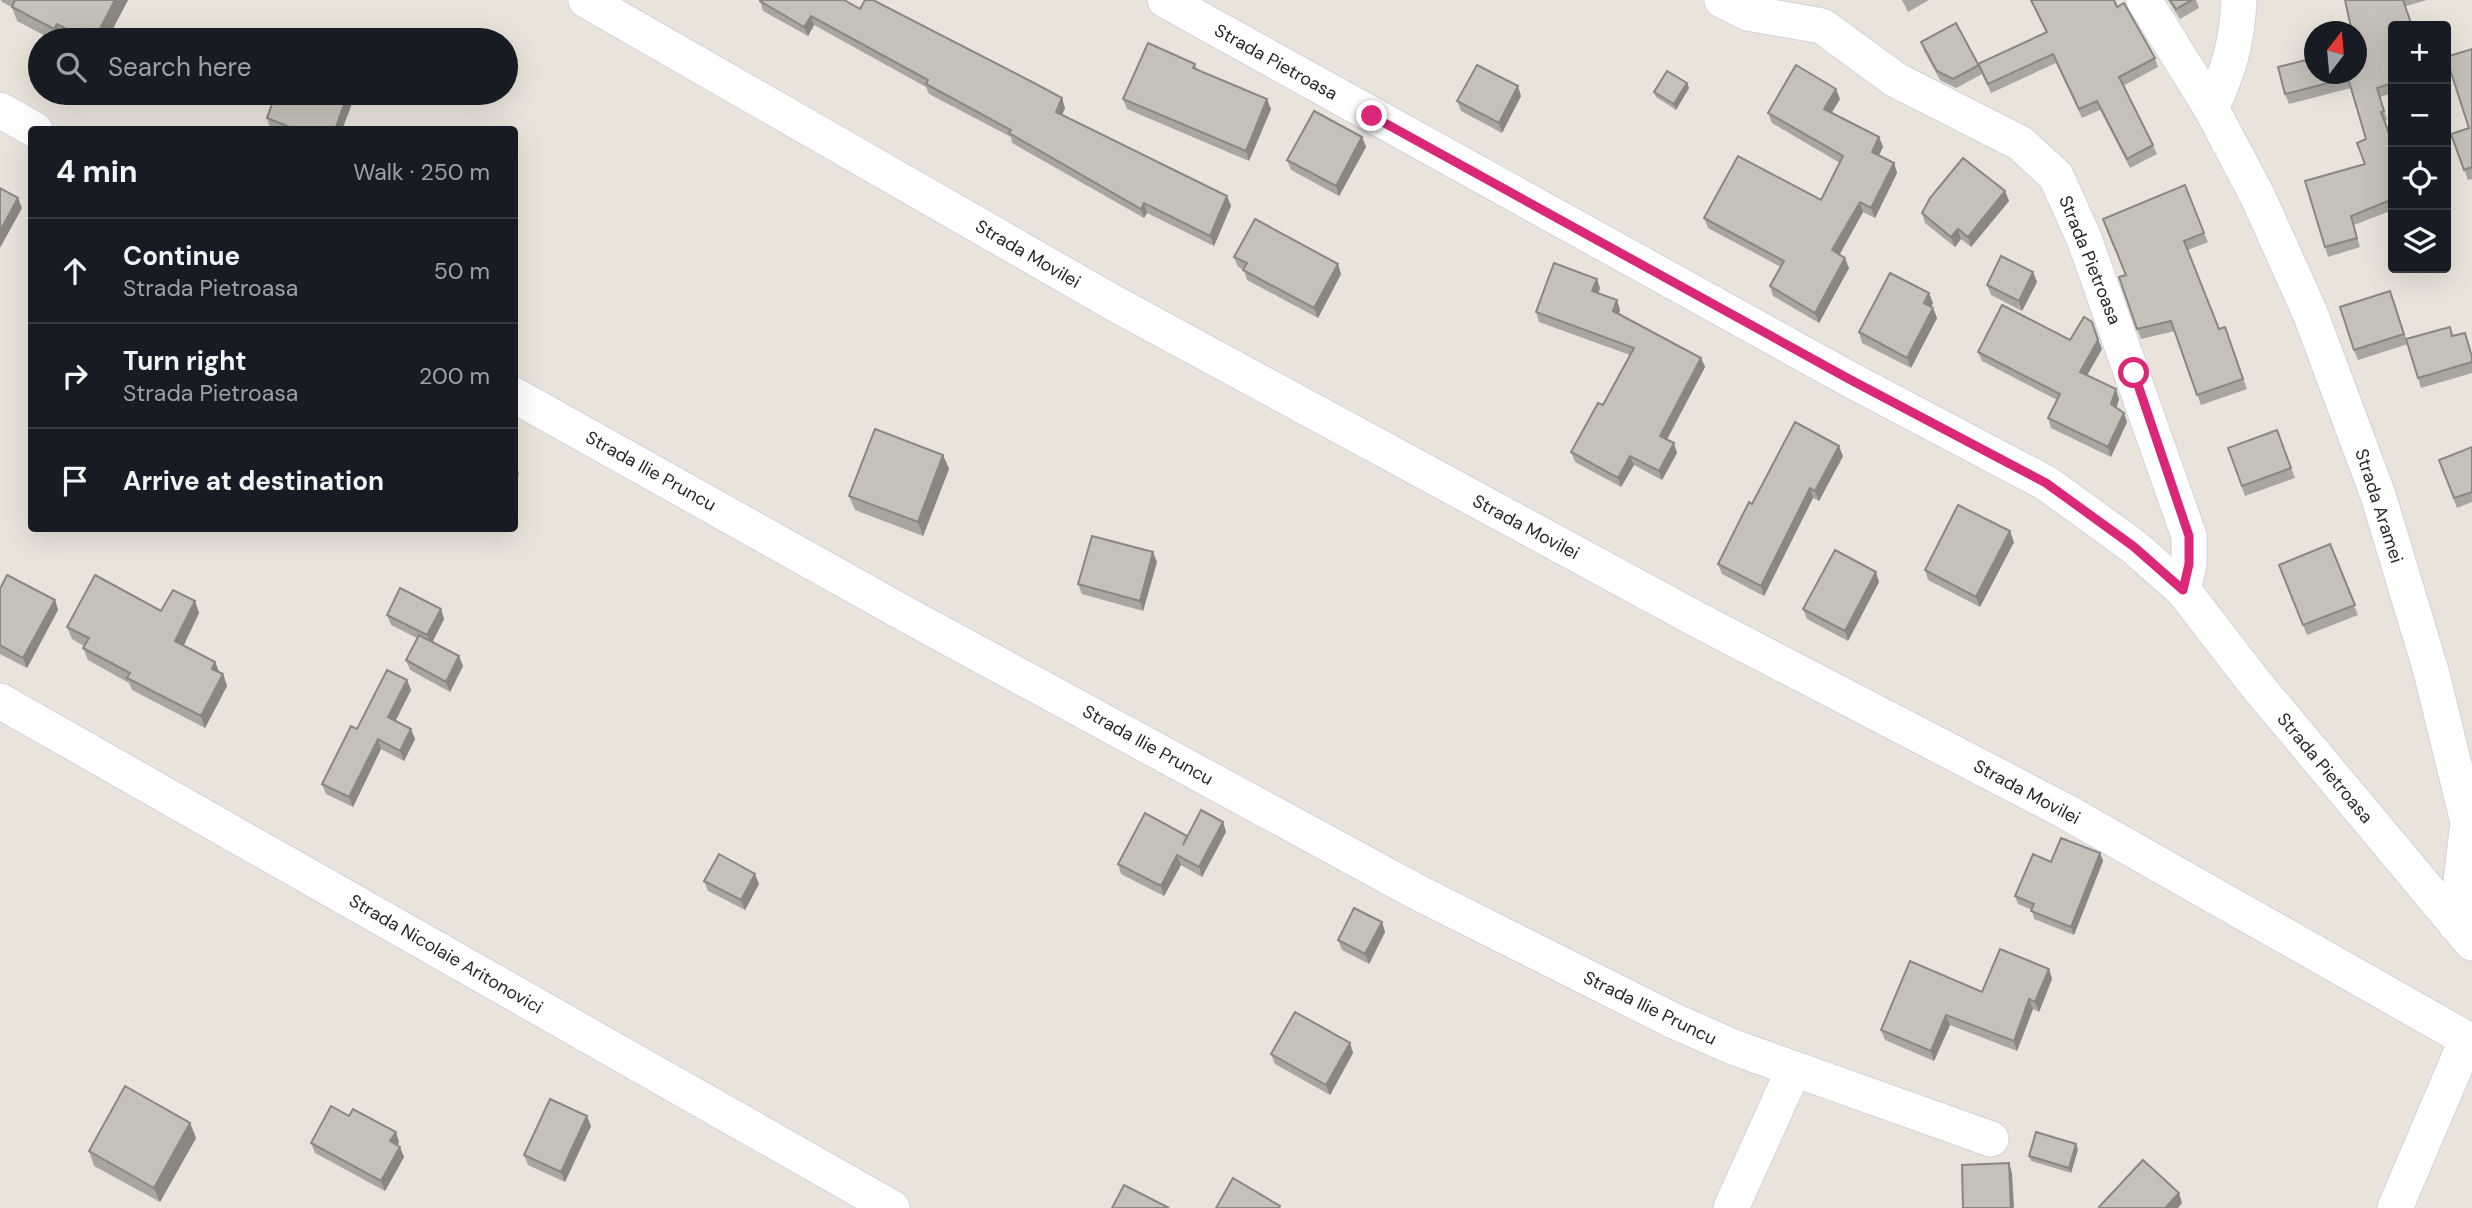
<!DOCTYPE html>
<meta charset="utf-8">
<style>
body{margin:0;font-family:"DM Sans",sans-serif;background:#242831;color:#f1f3f6}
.controls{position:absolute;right:21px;top:21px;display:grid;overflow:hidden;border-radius:7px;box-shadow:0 7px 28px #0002}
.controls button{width:63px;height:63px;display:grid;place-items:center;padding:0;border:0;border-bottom:2px solid #363941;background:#171b24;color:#f1f3f6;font:35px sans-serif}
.compass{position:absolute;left:2304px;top:21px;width:63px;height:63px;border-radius:50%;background:#171b24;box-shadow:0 7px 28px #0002;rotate:16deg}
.stop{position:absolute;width:21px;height:21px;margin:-16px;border:5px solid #db2777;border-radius:50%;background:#fff}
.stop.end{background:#db2777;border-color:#fff;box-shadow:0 2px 7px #0008}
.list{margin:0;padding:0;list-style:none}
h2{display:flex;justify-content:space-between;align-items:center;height:91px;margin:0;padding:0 28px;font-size:30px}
h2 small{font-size:23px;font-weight:400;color:#9ea1a6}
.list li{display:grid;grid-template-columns:46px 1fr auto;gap:21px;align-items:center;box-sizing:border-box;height:105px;padding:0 28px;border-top:2px solid #363941}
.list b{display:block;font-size:26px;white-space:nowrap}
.list p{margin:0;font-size:23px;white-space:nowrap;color:#9ea1a6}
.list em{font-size:23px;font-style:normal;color:#9ea1a6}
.icon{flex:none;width:38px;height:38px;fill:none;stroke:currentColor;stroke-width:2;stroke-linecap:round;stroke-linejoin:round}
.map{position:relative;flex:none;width:2472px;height:1208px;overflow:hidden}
.search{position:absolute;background:#171b24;box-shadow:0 7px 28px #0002;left:28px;top:28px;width:490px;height:77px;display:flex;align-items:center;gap:18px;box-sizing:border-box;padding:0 24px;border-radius:38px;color:#9ea1a6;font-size:26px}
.panel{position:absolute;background:#171b24;box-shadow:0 7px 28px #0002;left:28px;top:126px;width:490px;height:406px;border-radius:7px}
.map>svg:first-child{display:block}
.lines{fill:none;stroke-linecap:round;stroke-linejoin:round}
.minor-casing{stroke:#d0d3e0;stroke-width:37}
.minor{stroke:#fff;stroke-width:35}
.wall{fill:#a9a69f}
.shaded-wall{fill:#8a8782}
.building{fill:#c5c1b9;stroke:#8a8782;stroke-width:2}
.route{stroke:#db2777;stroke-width:9}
.labels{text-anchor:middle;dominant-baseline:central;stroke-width:7;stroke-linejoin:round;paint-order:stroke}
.street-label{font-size:18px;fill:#282828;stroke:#fff}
</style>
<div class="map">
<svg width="2472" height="1208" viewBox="0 0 2472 1208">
<rect width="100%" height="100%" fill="#e9e3da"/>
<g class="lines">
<g class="minor-casing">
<g id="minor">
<polyline points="586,0 1112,302 1698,620 2063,810 2472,1042"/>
<polyline points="1165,0 1849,379 2046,483 2133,546 2183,590 2254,682 2472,943"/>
<polyline points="1722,0 1748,13 1822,26 1896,80 2020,143 2056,176 2085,241 2189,536 2189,564 2183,590"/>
<polyline points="2144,0 2211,108 2258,197 2310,313 2378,495 2431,671 2468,822 2456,925"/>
<path d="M2211,108C2229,70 2237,43 2239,0"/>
<polyline points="0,110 35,130"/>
<polyline points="514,395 907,615 1417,892 1674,1021 1733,1047 1991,1139"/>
<polyline points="0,701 892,1208"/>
<polyline points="1731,1208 1793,1071"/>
<polyline points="2395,1208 2467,1039"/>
</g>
</g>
<use href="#minor" class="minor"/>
</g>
<g class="wall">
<polygon points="1,0 128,0 107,40 65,40 62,39 61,40 53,40 17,21 12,7 2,2"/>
<polygon points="1902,0 1929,0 1908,12"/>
<polygon points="2030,0 2114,0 2117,7 2155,58 2158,67 2123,86 2153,145 2157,154 2130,168 2100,110 2082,118 2056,63 1991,93 1982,74 1956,88 1940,80 1924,51 1921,42 1978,64 2046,32"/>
<polygon points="2168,0 2196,0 2199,8 2180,19"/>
<polygon points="2345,0 2427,0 2406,6 2393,26 2393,93 2380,97 2387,120 2385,121 2393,144 2393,210 2354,225 2360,247 2328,257 2325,247 2365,164 2366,139 2351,88 2289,104 2285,94 2356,74 2356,32"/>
<polygon points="760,1 860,9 1065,108 1062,115 1227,196 1231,206 1214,246 1147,213 1144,218 1012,143 1011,137 929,94 926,87 814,25 808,36 763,11"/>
<polygon points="2472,49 2472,179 2468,180 2451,134 2469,128"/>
<polygon points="1195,64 1197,69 1271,109 1249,161 1127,109 1123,99"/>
<polygon points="1687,83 1689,88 1676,110 1656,97 1654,92"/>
<polygon points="1521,96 1502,133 1461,111 1457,101"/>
<polygon points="1840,99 1831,113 1879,137 1883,147 1879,156 1894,163 1897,173 1875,218 1863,212 1839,255 1849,268 1819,323 1773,296 1770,286 1781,267 1708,228 1704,218 1821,200 1840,163 1772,123 1768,113"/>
<polygon points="352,103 342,130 274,130 270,128 267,118"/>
<polygon points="1362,137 1366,147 1339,196 1291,170 1287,160"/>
<polygon points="2005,191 2009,201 1971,247 1961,239 1955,247 1925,223 1922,213"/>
<polygon points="2106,229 2204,233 2208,242 2188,250 2219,329 2225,327 2247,389 2201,405 2175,331 2141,339 2137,329 2126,275"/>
<polygon points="1234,257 1341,274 1318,318 1247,280 1244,270 1238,267"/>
<polygon points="2033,272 2037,282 2022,311 1991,295 1987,285"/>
<polygon points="1600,288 1598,294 1617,300 1620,310 1619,314 1701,358 1705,367 1667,440 1677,453 1662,480 1634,465 1621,487 1575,462 1571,452 1603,405 1630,355 1539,322 1536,312"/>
<polygon points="2390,291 2408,344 2358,360 2354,350"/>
<polygon points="1933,303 1931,307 1933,308 1937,318 1911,368 1862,343 1859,332"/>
<polygon points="2092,322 2102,349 2087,375 2119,399 2116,408 2127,422 2111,457 2051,428 2048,418 2057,400 1982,361 1978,352 2070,340"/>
<polygon points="2450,327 2453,336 2468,343 2472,355 2472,373 2421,388 2418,378"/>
<polygon points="2277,430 2295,478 2245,496 2228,448"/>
<polygon points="2472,447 2472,502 2457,508 2439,460"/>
<polygon points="943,455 949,469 923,536 855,510 849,496"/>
<polygon points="1843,456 1819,501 1813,498 1764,596 1722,574 1718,564 1752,504"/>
<polygon points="2014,542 1980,607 1928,580 1925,570"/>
<polygon points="2330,544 2358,615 2307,635 2279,565"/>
<polygon points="1157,562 1143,611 1082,594 1078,584"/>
<polygon points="1876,572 1879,582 1848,641 1807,619 1803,609"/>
<polygon points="0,589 55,600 58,610 27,668 0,654"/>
<polygon points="195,601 199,613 184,645 215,662 219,672 223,674 227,686 205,728 132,690 129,683 88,660 83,648 84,646 72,639 67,627 161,611"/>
<polygon points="441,609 444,619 432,642 459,656 463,666 450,692 410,670 406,660 417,638 391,625 387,615"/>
<polygon points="407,680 411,690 395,721 415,739 404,761 381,749 353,807 326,794 322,784 357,729"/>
<polygon points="1223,822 1226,832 1202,877 1181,865 1164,896 1121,874 1118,864"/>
<polygon points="2100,853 2103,861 2074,935 2034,919 2032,910 2018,904 2015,896 2051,862"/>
<polygon points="704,881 759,884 745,910 708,891"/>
<polygon points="1382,922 1385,932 1369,964 1342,950 1338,940"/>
<polygon points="2049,969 2052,979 2039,1012 2033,1009 2017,1051 1950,1025 1934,1061 1885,1040 1881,1030"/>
<polygon points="1350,1043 1353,1053 1330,1095 1275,1064 1271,1054"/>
<polygon points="349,1116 396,1132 399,1142 398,1145 404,1157 385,1191 315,1153 311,1143"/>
<polygon points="190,1123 196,1138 160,1202 94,1166 89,1151"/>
<polygon points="591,1126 565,1182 528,1165 524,1155"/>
<polygon points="2078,1149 2071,1173 2031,1161 2029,1156"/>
</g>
<g class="shaded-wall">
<polygon points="115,0 128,0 107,40 94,40"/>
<polygon points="811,16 814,25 808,36 804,27"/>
<polygon points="57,24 62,39 61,40 58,40 54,29"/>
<polygon points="1687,83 1689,88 1676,110 1674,104"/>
<polygon points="1518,86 1521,96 1502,133 1499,123"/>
<polygon points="1836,89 1840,99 1828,119 1824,109"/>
<polygon points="348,93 352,103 342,130 335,130"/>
<polygon points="1062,98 1065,108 1059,121 1056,112"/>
<polygon points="1267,99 1271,109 1249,161 1246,151"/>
<polygon points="1362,137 1366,147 1339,196 1336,186"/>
<polygon points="1879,137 1883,147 1875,162 1872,152"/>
<polygon points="1894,163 1897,173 1875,218 1871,208"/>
<polygon points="2005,191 2009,201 1971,247 1968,237"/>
<polygon points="1227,196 1231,206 1214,246 1210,236"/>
<polygon points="18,198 22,208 0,248 0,231"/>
<polygon points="1860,202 1863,212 1836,261 1832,250"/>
<polygon points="1144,203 1147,213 1144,218 1141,209"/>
<polygon points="1958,229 1961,239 1955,247 1951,237"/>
<polygon points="1845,258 1849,268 1819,323 1815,313"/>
<polygon points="1338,264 1341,274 1318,318 1314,308"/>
<polygon points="2033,272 2037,282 2022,311 2019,301"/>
<polygon points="1597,279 1600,288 1596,301 1592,291"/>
<polygon points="1929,293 1933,303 1928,313 1924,303"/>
<polygon points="1617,300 1620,310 1616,320 1613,311"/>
<polygon points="1933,308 1937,318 1911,368 1907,358"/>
<polygon points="2098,340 2102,349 2084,381 2080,372"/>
<polygon points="1701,358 1705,367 1663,446 1660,436"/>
<polygon points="2116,389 2119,399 2115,414 2111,404"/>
<polygon points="2124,413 2127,422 2111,457 2108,447"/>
<polygon points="1674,443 1677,453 1662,480 1659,471"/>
<polygon points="1839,446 1843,456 1819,501 1815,491"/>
<polygon points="943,455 949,469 923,536 918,522"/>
<polygon points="1630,456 1634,465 1621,487 1618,478"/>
<polygon points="515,464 519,474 514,482 514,465"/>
<polygon points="1810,488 1813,498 1764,596 1761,586"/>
<polygon points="2010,531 2014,542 1980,607 1976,597"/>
<polygon points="1153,552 1157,562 1143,611 1140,601"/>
<polygon points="1876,572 1879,582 1848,641 1845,631"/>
<polygon points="55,600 58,610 27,668 23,658"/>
<polygon points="195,601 199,613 180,653 175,641"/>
<polygon points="441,609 444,619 431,645 427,635"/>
<polygon points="459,656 463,666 450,692 446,682"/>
<polygon points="215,662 220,674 212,669"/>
<polygon points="223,674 227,686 205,728 201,716"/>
<polygon points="407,680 411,690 392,728 388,717"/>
<polygon points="411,729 415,739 404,761 400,751"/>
<polygon points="378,739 381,749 353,807 349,797"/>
<polygon points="1223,822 1226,832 1202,877 1199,867"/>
<polygon points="2100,853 2103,861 2074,935 2071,927"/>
<polygon points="1177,855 1181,865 1164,896 1161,886"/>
<polygon points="755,874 759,884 745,910 741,900"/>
<polygon points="1382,922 1385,932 1369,964 1365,954"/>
<polygon points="2049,969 2052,979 2039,1012 2035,1002"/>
<polygon points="2029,999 2033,1009 2017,1051 2014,1041"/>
<polygon points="1946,1015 1950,1025 1934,1061 1931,1051"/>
<polygon points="1350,1043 1353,1053 1330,1095 1326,1085"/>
<polygon points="587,1116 591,1126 565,1182 561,1172"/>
<polygon points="190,1123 196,1138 160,1202 154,1188"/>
<polygon points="396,1132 399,1142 394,1151 390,1141"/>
<polygon points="2076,1144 2078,1149 2071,1173 2069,1168"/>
<polygon points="400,1147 404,1157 385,1191 381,1181"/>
<polygon points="2009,1163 2012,1173 2014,1208 2011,1208"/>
<polygon points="2179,1193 2182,1203 2178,1208 2165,1208"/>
</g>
<g class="building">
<polygon points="15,0 115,0 94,40 88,40 57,24 54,29 12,7"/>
<polygon points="760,0 844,0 860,9 865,0 873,0 1036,84 1062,98 1056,112 1227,196 1210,236 1144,203 1141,209 1009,133 1011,130 926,84 928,80 811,16 804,27 760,1"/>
<polygon points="2031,0 2114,0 2117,7 2124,3 2155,58 2119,77 2153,145 2127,159 2097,101 2079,109 2053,54 1988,84 1979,65 1953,79 1937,71 1921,42 1956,23 1978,64 2047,32"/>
<polygon points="2170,0 2192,0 2176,9"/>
<polygon points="2345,0 2403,0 2412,26 2393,26 2393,83 2377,88 2384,111 2381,112 2393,144 2393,199 2351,216 2357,238 2325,247 2305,181 2365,164 2357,143 2366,139 2348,78 2285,94 2278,67 2314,58 2314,74 2356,74 2356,32 2352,32"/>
<polygon points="1148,43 1195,64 1193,68 1267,99 1246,151 1123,99"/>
<polygon points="2472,49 2472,167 2464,170 2451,134 2469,128 2446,57"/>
<polygon points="1477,65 1518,86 1499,123 1457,101"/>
<polygon points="1796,65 1836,89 1824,109 1879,137 1872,152 1894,163 1871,208 1860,202 1832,250 1845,258 1815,313 1770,286 1784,261 1704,218 1738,156 1821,200 1843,156 1768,113"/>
<polygon points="1667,71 1687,83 1674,104 1654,92"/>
<polygon points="276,93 348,93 335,130 297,130 267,118"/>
<polygon points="1314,111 1362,137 1336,186 1287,160"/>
<polygon points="1963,158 2005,191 1968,237 1958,229 1951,237 1922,213 1930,198"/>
<polygon points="2185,185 2204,233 2184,241 2219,329 2225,327 2243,379 2197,395 2171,321 2137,329 2119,277 2126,275 2103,219"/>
<polygon points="0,188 18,198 0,231"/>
<polygon points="1255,219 1338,264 1314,308 1243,270 1247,263 1234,257"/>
<polygon points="2001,256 2033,272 2019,301 1987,285"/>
<polygon points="1554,263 1597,279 1592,291 1617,300 1613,311 1701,358 1660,436 1674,443 1659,471 1630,456 1618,478 1571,452 1598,403 1603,405 1634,348 1536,312"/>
<polygon points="1890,273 1929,293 1924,303 1933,308 1907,358 1859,332"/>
<polygon points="2390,291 2404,334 2354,350 2340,307"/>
<polygon points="2002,305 2070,340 2084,317 2092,322 2098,340 2080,372 2116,389 2111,404 2124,413 2108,447 2048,418 2060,394 1978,352"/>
<polygon points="2450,327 2452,336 2465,333 2472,357 2472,362 2418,378 2406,339"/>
<polygon points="1795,422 1839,446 1815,491 1810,488 1761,586 1718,564 1749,502 1752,504"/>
<polygon points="875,429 943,455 918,522 849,496"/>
<polygon points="2277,430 2291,468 2242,486 2228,448"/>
<polygon points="2472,447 2472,492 2454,498 2439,460"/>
<polygon points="1958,505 2010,531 1976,597 1925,570"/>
<polygon points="1092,536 1153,552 1140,601 1078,584"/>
<polygon points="2330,544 2355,605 2303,625 2279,565"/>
<polygon points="1835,550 1876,572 1845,631 1803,609"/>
<polygon points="7,575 55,600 23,658 0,645 0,589"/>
<polygon points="95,575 161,611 173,590 195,601 175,641 215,662 212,669 223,674 201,716 127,678 130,673 83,648 89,638 67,627"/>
<polygon points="400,588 441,609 427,635 387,615"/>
<polygon points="419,635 459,656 446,682 406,660"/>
<polygon points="387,670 407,680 388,717 411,729 400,751 378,739 349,797 322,784 351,726 357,729"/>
<polygon points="1201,810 1223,822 1199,867 1177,855 1161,886 1118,864 1145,813 1187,836 1183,845"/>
<polygon points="2061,838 2100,853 2071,927 2031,911 2034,904 2015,896 2033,854 2051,862"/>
<polygon points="719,854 755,874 741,900 704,881"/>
<polygon points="1354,908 1382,922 1365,954 1338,940"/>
<polygon points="2000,949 2049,969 2035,1002 2029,999 2014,1041 1946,1015 1931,1051 1881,1030 1910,961 1982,992"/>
<polygon points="1295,1012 1350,1043 1326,1085 1271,1054"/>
<polygon points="125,1086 190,1123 154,1188 89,1151"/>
<polygon points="550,1099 587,1116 561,1172 524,1155"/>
<polygon points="331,1106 349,1116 353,1109 396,1132 390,1141 400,1147 381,1181 311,1143"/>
<polygon points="2036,1132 2076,1144 2069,1168 2029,1156"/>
<polygon points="2143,1160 2179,1193 2165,1208 2100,1208 2099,1207"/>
<polygon points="2009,1163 2011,1208 1963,1208 1962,1165"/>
<polygon points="1233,1178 1280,1206 1279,1208 1216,1208"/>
<polygon points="1124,1185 1169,1208 1112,1208"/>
</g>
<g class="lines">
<polyline class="route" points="1372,116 1849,379 2046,483 2133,546 2183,590 2189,564 2189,536 2134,373"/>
</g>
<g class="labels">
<g class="street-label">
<text transform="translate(1276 62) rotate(29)">Strada Pietroasa</text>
<text transform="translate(1028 254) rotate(30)">Strada Movilei</text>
<text transform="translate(2090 260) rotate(68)">Strada Pietroasa</text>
<text transform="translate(651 471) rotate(29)">Strada Ilie Pruncu</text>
<text transform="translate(2379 506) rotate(72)">Strada Aramei</text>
<text transform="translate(1526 527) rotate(28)">Strada Movilei</text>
<text transform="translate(1148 745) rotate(29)">Strada Ilie Pruncu</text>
<text transform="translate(2325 768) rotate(50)">Strada Pietroasa</text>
<text transform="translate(2027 792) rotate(28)">Strada Movilei</text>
<text transform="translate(446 954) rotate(30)">Strada Nicolaie Aritonovici</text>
<text transform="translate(1650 1008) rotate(26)">Strada Ilie Pruncu</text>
</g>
</g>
</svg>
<div class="controls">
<button>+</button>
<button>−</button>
<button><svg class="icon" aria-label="locate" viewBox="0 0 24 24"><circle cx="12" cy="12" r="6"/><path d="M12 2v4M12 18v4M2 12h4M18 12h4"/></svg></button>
<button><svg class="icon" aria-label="layers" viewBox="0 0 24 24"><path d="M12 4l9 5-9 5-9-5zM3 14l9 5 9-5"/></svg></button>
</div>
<svg class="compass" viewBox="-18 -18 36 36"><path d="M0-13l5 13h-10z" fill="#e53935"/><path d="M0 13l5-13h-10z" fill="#9ea1a6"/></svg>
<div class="stop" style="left:2134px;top:373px"></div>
<div class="stop end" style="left:1372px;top:116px"></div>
<div class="search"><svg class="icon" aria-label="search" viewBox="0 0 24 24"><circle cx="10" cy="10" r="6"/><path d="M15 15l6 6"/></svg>Search here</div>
<section class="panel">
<h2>4 min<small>Walk · 250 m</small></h2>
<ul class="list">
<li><svg class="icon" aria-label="ahead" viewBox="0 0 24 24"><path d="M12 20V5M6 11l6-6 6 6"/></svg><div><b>Continue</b><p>Strada Pietroasa</p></div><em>50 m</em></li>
<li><svg class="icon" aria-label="right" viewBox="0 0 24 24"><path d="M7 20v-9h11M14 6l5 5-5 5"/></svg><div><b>Turn right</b><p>Strada Pietroasa</p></div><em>200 m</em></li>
<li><svg class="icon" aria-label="arrive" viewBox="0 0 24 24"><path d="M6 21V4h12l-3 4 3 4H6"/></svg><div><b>Arrive at destination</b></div></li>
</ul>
</section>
</div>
